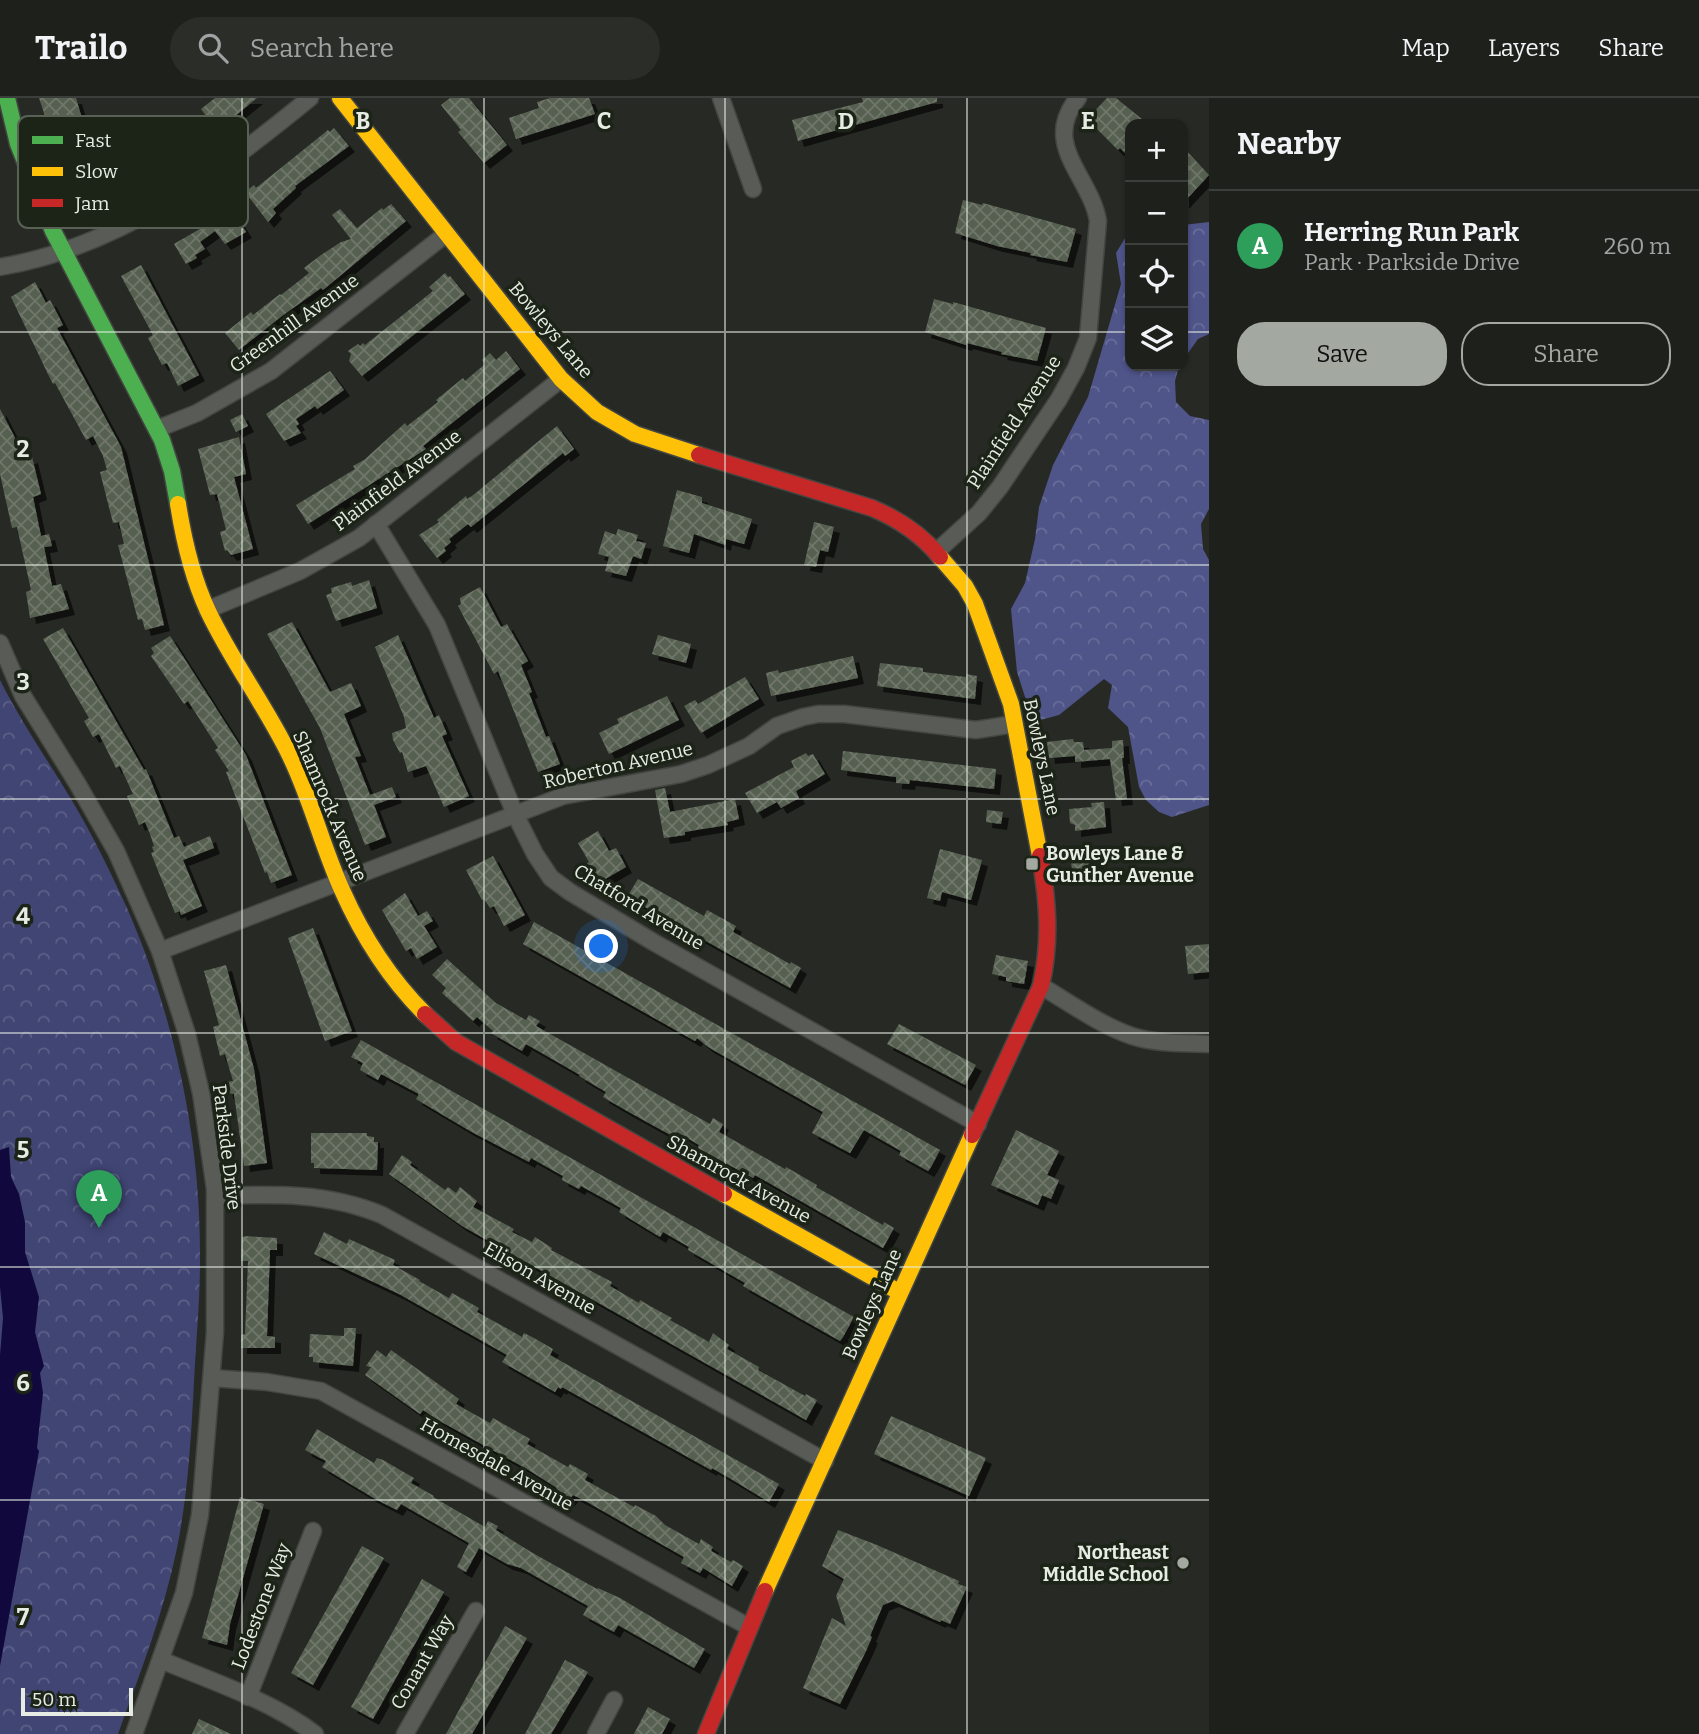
<!DOCTYPE html>
<meta charset="utf-8">
<style>
body{margin:0;font-family:Bitter,serif;background:#2a2d28;color:#f1f3f6}
.controls{position:absolute;right:21px;top:21px;display:grid;overflow:hidden;border-radius:14px;box-shadow:0 2px 5px #0004}
.controls button{width:63px;height:63px;display:grid;place-items:center;padding:0;border:0;border-bottom:2px solid #3b3e3a;background:#1d201b;color:#f1f3f6;font:35px sans-serif}
.scale{position:absolute;left:21px;bottom:18px;width:112px;box-sizing:border-box;padding-left:7px;border:4px solid #e6ece3;border-top:0;font-size:19px;line-height:24px;white-space:nowrap;color:#e6ece3;-webkit-text-stroke:5px #1c2417;paint-order:stroke}
.you{position:absolute;left:602px;top:849px;width:24px;height:24px;margin:-18px;border:5px solid #fff;border-radius:50%;background:#1a73e8;box-shadow:0 0 0 10px #1a73e833}
.badge{display:grid;place-items:center;width:46px;height:46px;border-radius:50%;background:#a3a8a0;color:#fff;font-size:23px;font-weight:700}
.pin{position:absolute;translate:-50% -58px;filter:drop-shadow(0 2px 4px #0008)}
.pin::after{content:'';position:absolute;top:37px;width:24px;height:21px;background:inherit;clip-path:polygon(0 0,100% 0,50% 100%)}
.list{margin:0;padding:0;list-style:none}
h2{display:flex;justify-content:space-between;align-items:center;height:91px;margin:0;padding:0 28px;font-size:30px}
h2 small{font-size:23px;font-weight:400;color:#a0a3a3}
.list li{display:grid;grid-template-columns:46px 1fr auto;gap:21px;align-items:center;box-sizing:border-box;height:112px;padding:0 28px;border-top:2px solid #3b3e3a}
.list b{display:block;font-size:26px;white-space:nowrap}
.list p{margin:0;font-size:23px;white-space:nowrap;color:#a0a3a3}
.list em{font-size:23px;font-style:normal;color:#a0a3a3}
.actions{display:flex;gap:14px;padding:21px 28px}
.actions a{flex:1;padding:16px 0;border:2px solid #a3a8a0;border-radius:28px;text-align:center;font-size:24px;color:#a3a8a0}
.actions .main{background:#a3a8a0;color:#111}
.icon{flex:none;width:38px;height:38px;fill:none;stroke:currentColor;stroke-width:2;stroke-linecap:round;stroke-linejoin:round}
.map{position:relative;flex:none;width:1209px;height:1636px;overflow:hidden}
header{display:flex;align-items:center;gap:42px;box-sizing:border-box;height:98px;padding:0 35px;background:#1d201b;border-bottom:2px solid #3b3e3a}
header strong{font-size:33px}
nav{display:flex;gap:38px;margin-inline-start:auto;font-size:24px}
.search{width:490px;height:63px;background:#2a2d28;display:flex;align-items:center;gap:18px;box-sizing:border-box;padding:0 24px;border-radius:38px;color:#a0a3a3;font-size:26px}
main{display:flex}
aside{flex:1;background:#1d201b}
.map>svg:first-child{display:block}
.forest{fill:url(#forest-crowns)}
.park{fill:url(#park-crowns)}
.water{fill:#11093d}
.building{fill:url(#building-cross-hatch);filter:url(#shadow)}
.lines{fill:none;stroke-linecap:round;stroke-linejoin:round}
.street-casing{stroke:#434641;stroke-width:19}
.fast-casing{stroke:#434641;stroke-width:19}
.slow-casing{stroke:#434641;stroke-width:19}
.jam-casing{stroke:#434641;stroke-width:19}
.street{stroke:#585b56;stroke-width:16}
.fast{stroke:#4caf50;stroke-width:16}
.slow{stroke:#ffc107;stroke-width:16}
.jam{stroke:#c62828;stroke-width:16}
.grid{fill:none;stroke:#e6ece3;stroke-width:2;stroke-opacity:0.55}
.poi-dot{fill:#a3a8a0;stroke:#1c2417;stroke-width:2.5}
.labels{text-anchor:middle;dominant-baseline:central;stroke-width:7;stroke-linejoin:round;paint-order:stroke}
.street-label{font-size:19px;fill:#e6ece3;stroke:#1c2417}
.poi-label{font-size:19px;font-weight:bold;fill:#e6ece3;stroke:#1c2417;text-anchor:start}
.key{fill:#1c2417;stroke:#596054;stroke-width:2}
.key-label{font-size:19px;fill:#e6ece3}
.grid-label{font-size:23px;text-anchor:middle;font-weight:bold;fill:#e6ece3;stroke:#1c2417;stroke-width:7;stroke-linejoin:round;paint-order:stroke}
</style>
<header>
<strong>Trailo</strong>
<div class="search"><svg class="icon" aria-label="search" viewBox="0 0 24 24"><circle cx="10" cy="10" r="6"/><path d="M15 15l6 6"/></svg>Search here</div>
<nav><a>Map</a><a>Layers</a><a>Share</a></nav>
</header>
<main>
<div class="map">
<svg width="1209" height="1636" viewBox="0 0 1209 1636">
<defs>
<pattern id="forest-crowns" width="20" height="18" patternUnits="userSpaceOnUse" patternTransform="scale(1.75)"><rect width="20" height="18" fill="#4f5489"/><path d="M2 6a3 3 0 1 1 6 0M12 15a3 3 0 1 1 6 0" fill="none" stroke="#686d9a"/></pattern>
<pattern id="park-crowns" width="20" height="18" patternUnits="userSpaceOnUse" patternTransform="scale(1.75)"><rect width="20" height="18" fill="#414574"/><path d="M2 6a3 3 0 1 1 6 0M12 15a3 3 0 1 1 6 0" fill="none" stroke="#5c6088"/></pattern>
<pattern id="building-cross-hatch" width="8" height="8" patternUnits="userSpaceOnUse" patternTransform="scale(1.75)"><rect width="8" height="8" fill="#576051"/><path d="M0 0l8 8M0 8l8-8" fill="none" stroke="#6f776a"/></pattern>
<filter id="shadow"><feDropShadow dx="6" dy="6" stdDeviation="0" flood-color="#0009"/></filter>
</defs>
<rect width="100%" height="100%" fill="#272a24"/>
<g class="forest">
<polygon points="1209,124 1209,236 1198,241 1183,262 1183,127"/>
<polygon points="1130,132 1130,268 1179,268 1175,283 1176,304 1190,318 1209,322 1209,411 1201,426 1203,451 1209,462 1209,707 1172,719 1159,714 1146,702 1139,689 1128,629 1108,610 1112,587 1104,581 1059,617 1033,624 1017,574 1011,511 1025,485 1035,441 1039,409 1053,367 1088,299 1121,186 1116,155"/>
</g>
<path class="park" d="M0,582C21,624 47,661 71,701C92,736 110,773 127,810C175,920 201,1042 200,1162C200,1203 196,1244 194,1284C191,1340 188,1396 177,1450C164,1514 140,1575 118,1636H0Z"/>
<polygon class="water" points="9,1049 11,1079 19,1096 25,1124 25,1154 39,1199 35,1234 44,1268 40,1275 43,1295 37,1350 39,1353 0,1568 0,1257 3,1220 0,1189 0,1052"/>
<g class="building">
<polygon points="39,0 76,0 86,34 80,36 99,96 78,103 77,97 72,99 66,80 71,78 64,54 54,25 48,27"/>
<polygon points="215,0 257,0 217,33 201,11"/>
<polygon points="450,0 469,0 507,47 484,65 458,34 461,32 441,7"/>
<polygon points="550,0 589,0 595,16 516,41 509,20 539,10 537,4"/>
<polygon points="862,0 937,0 937,4 798,43 792,22 863,4"/>
<polygon points="1107,0 1116,0 1148,26 1130,26 1130,60 1120,50 1118,52 1087,21"/>
<polygon points="334,30 349,48 295,88 296,90 273,111 276,115 268,124 245,94 254,87 256,90 328,32 330,34"/>
<polygon points="1183,49 1209,77 1183,105"/>
<polygon points="963,102 982,107 983,105 1076,131 1067,164 1030,157 1031,155 997,148 955,135"/>
<polygon points="227,105 246,134 225,146 215,133 200,144 205,151 195,157 197,160 186,166 174,146 222,118 218,111"/>
<polygon points="391,106 406,123 323,192 321,190 282,218 239,252 225,235 251,214 253,217 280,196 281,197 309,175 304,170 321,157 341,144 351,141 332,117 340,111 357,130 382,110 383,112"/>
<polygon points="141,167 199,277 178,288 167,265 162,267 148,240 153,237 121,178"/>
<polygon points="445,175 448,179 450,178 465,196 362,278 349,263 351,256 348,253 358,246 360,248 363,245 365,247 433,193 429,189"/>
<polygon points="35,184 46,205 50,202 58,217 63,227 57,230 121,349 164,527 145,532 142,521 138,522 118,447 124,446 119,424 113,425 100,374 107,372 103,358 93,338 86,342 55,285 53,286 46,272 11,199"/>
<polygon points="934,201 953,206 953,204 1046,230 1037,263 1001,256 1002,254 967,245 966,247 925,234"/>
<polygon points="506,253 520,271 423,348 426,351 308,426 296,407 355,371 353,368 364,362 405,325 407,328 438,304 436,302 463,280 465,283 485,266 482,262 490,255 496,262"/>
<polygon points="330,273 344,292 317,311 315,308 296,321 299,326 296,328 301,335 284,343 266,316"/>
<polygon points="0,311 26,361 32,359 41,396 33,399 41,438 49,436 52,448 44,449 52,488 61,486 69,511 30,520 26,494 31,492 17,429 12,430 0,376"/>
<polygon points="242,316 248,328 236,334 230,322"/>
<polygon points="557,328 574,351 565,358 563,355 471,429 468,426 449,441 451,444 444,450 446,453 437,460 419,437 439,424 437,422 466,398 467,401 472,398"/>
<polygon points="239,339 246,376 234,379 253,451 231,457 227,452 225,453 220,434 226,432 217,396 210,397 198,351"/>
<polygon points="677,392 702,399 702,405 752,421 744,446 726,441 725,447 694,436 689,455 663,448"/>
<polygon points="814,424 834,429 828,454 820,452 816,469 804,467"/>
<polygon points="618,431 638,437 636,443 646,445 641,461 633,458 626,478 605,473 609,459 598,456 605,433 616,437"/>
<polygon points="369,482 377,510 336,523 326,497 332,495 331,490 351,484 352,488"/>
<polygon points="480,489 501,529 507,526 528,563 521,567 532,594 529,595 546,639 549,638 560,666 538,674 498,573 494,576 458,508 461,506 460,500"/>
<polygon points="292,524 330,594 351,585 357,598 361,608 344,616 361,658 355,659 370,697 392,689 396,699 374,707 386,739 365,747 320,630 267,536"/>
<polygon points="63,530 144,672 146,671 174,740 179,738 184,749 210,738 214,750 183,762 202,808 181,817 180,813 175,815 151,755 154,754 152,749 154,748 150,736 145,724 139,727 127,698 133,696 120,668 116,670 99,636 93,639 84,623 89,620 43,541"/>
<polygon points="398,537 434,620 439,617 447,636 442,638 469,698 444,709 426,668 408,674 402,654 400,655 393,642 392,635 406,630 404,619 375,549"/>
<polygon points="658,537 691,546 686,565 652,556"/>
<polygon points="170,538 246,657 292,777 271,785 267,774 265,775 226,674 229,673 215,652 218,650 188,603 184,606 151,558 154,555 151,550"/>
<polygon points="853,558 858,580 771,598 766,575 778,572 779,575"/>
<polygon points="880,565 923,570 923,574 966,579 966,576 977,578 975,601 877,588"/>
<polygon points="745,579 759,601 701,635 684,608 695,602 698,606"/>
<polygon points="667,598 679,622 609,656 599,635 619,625 617,621"/>
<polygon points="1073,641 1074,644 1083,644 1084,652 1112,650 1112,643 1123,642 1124,660 1122,660 1127,701 1116,702 1110,661 1075,664 1075,658 1049,660 1047,644"/>
<polygon points="843,653 996,671 994,691 910,682 909,686 896,685 896,679 841,672"/>
<polygon points="806,655 808,658 813,656 825,676 796,693 799,700 781,710 777,704 757,715 745,695 794,669 791,663"/>
<polygon points="665,690 670,714 735,701 739,721 727,724 728,727 696,732 685,734 685,737 664,740 655,692"/>
<polygon points="1104,704 1106,729 1075,733 1075,727 1070,725 1069,711 1092,709 1091,705"/>
<polygon points="987,712 1003,714 1001,726 986,724"/>
<polygon points="598,733 609,753 616,750 626,769 600,784 596,778 593,780 585,767 589,764 578,745"/>
<polygon points="940,751 982,762 971,802 942,794 940,803 927,800"/>
<polygon points="1097,754 1098,770 1072,772 1070,756"/>
<polygon points="493,758 525,817 504,828 494,808 490,810 484,801 482,802 466,772"/>
<polygon points="638,781 704,818 707,812 736,828 733,834 790,866 791,864 801,870 790,890 627,799"/>
<polygon points="405,795 418,818 427,813 433,823 424,828 437,849 417,861 411,850 406,853 382,812"/>
<polygon points="534,824 940,1052 931,1069 928,1073 899,1057 901,1053 864,1032 850,1055 812,1035 823,1014 708,949 697,940 695,943 523,846"/>
<polygon points="313,830 352,933 325,943 288,840"/>
<polygon points="1209,846 1209,874 1188,876 1185,848"/>
<polygon points="996,857 1028,863 1024,886 1006,883 1006,879 992,876"/>
<polygon points="447,861 496,905 526,922 529,917 540,923 536,928 710,1026 713,1020 723,1026 719,1034 785,1071 786,1069 817,1087 816,1089 883,1127 884,1124 894,1130 883,1150 755,1077 753,1080 698,1050 699,1047 677,1034 674,1039 627,1013 603,999 606,994 579,978 580,977 526,946 522,953 491,935 493,933 477,919 473,923 442,895 446,890 432,877"/>
<polygon points="226,867 254,971 267,1065 244,1068 234,996 227,995 226,984 233,983 225,956 220,958 213,929 219,927 204,873"/>
<polygon points="899,926 976,967 965,987 887,946"/>
<polygon points="361,942 854,1219 843,1239 840,1243 743,1188 745,1185 688,1152 689,1149 663,1134 660,1139 619,1114 621,1110 581,1088 579,1091 562,1082 563,1078 531,1060 529,1064 470,1033 416,1001 419,996 381,976 378,982 360,972 363,965 351,959"/>
<polygon points="1016,1032 1059,1053 1047,1077 1059,1082 1051,1101 1042,1097 1038,1107 991,1087"/>
<polygon points="311,1035 367,1035 367,1038 374,1039 374,1044 378,1044 377,1072 314,1070 314,1065 311,1065"/>
<polygon points="402,1057 412,1064 410,1067 445,1092 448,1089 456,1095 460,1089 477,1103 473,1109 514,1131 512,1134 532,1144 535,1139 552,1150 551,1152 612,1184 610,1188 639,1205 640,1202 650,1208 672,1220 670,1222 709,1244 713,1235 729,1247 727,1251 759,1269 758,1272 805,1298 806,1296 817,1302 806,1322 462,1128 389,1076"/>
<polygon points="324,1134 347,1146 349,1141 395,1162 393,1167 420,1182 419,1183 449,1200 452,1195 479,1210 477,1214 508,1231 522,1239 524,1235 534,1240 553,1251 550,1257 779,1386 769,1404 731,1381 712,1370 711,1372 562,1289 561,1291 558,1289 555,1294 502,1264 507,1257 399,1196 314,1156"/>
<polygon points="245,1138 277,1140 277,1152 270,1152 267,1238 275,1239 275,1250 241,1250 241,1237 245,1236 248,1163 241,1163 242,1140"/>
<polygon points="344,1230 356,1230 353,1268 313,1264 313,1259 309,1259 310,1236 344,1238"/>
<polygon points="377,1252 386,1259 391,1252 459,1301 456,1306 490,1325 493,1320 530,1341 527,1346 568,1369 570,1366 588,1376 585,1382 634,1409 635,1407 656,1418 665,1427 699,1446 701,1441 713,1449 711,1453 731,1464 733,1462 743,1468 732,1488 703,1470 700,1475 681,1465 684,1459 587,1404 573,1397 569,1402 555,1394 557,1390 527,1371 438,1322 423,1312 420,1316 365,1277 371,1269 366,1268"/>
<polygon points="891,1318 986,1360 969,1398 874,1356"/>
<polygon points="317,1331 374,1365 377,1360 383,1362 414,1380 411,1385 434,1398 433,1399 485,1429 488,1423 498,1428 496,1432 531,1454 597,1491 598,1490 620,1500 705,1551 694,1570 618,1527 614,1534 583,1517 588,1508 521,1470 507,1466 479,1450 466,1474 457,1469 469,1445 401,1406 397,1412 377,1402 322,1369 326,1363 305,1352"/>
<polygon points="240,1399 264,1406 230,1526 227,1547 202,1540"/>
<polygon points="838,1432 877,1447 959,1483 958,1486 967,1489 950,1526 941,1522 940,1524 893,1503 883,1507 870,1538 872,1539 866,1553 840,1606 803,1590 832,1520 846,1528 836,1498 844,1481 822,1468"/>
<polygon points="362,1448 384,1460 313,1587 291,1575"/>
<polygon points="422,1481 444,1494 373,1621 351,1609"/>
<polygon points="505,1528 527,1540 472,1636 446,1636"/>
<polygon points="565,1562 588,1574 551,1636 525,1636"/>
<polygon points="648,1609 670,1621 662,1636 634,1636"/>
<polygon points="199,1621 231,1636 192,1636"/>
</g>
<g class="lines">
<g class="street-casing">
<g id="street">
<polyline points="721,0 753,91"/>
<path d="M0,169C120,149 218,75 310,0"/>
<polyline points="157,331 197,315 271,273 446,136"/>
<polyline points="376,426 437,527 515,716 535,756 551,780 570,794 655,845 978,1026"/>
<path d="M936,454L979,415L1000,389L1059,301L1076,270L1088,240L1098,123C1091,79 1040,46 1078,0"/>
<polyline points="207,512 300,473 359,440 561,281"/>
<polyline points="0,545 23,598 77,685 116,753 160,853 187,936 201,995 215,1091 215,1234 200,1417 184,1495 134,1636"/>
<polyline points="160,853 563,698 681,676 708,667 749,648 777,628 803,619 818,616 844,616 976,632 1014,626"/>
<path d="M1041,888C1070,905 1100,927 1132,938C1156,946 1185,945 1209,946"/>
<path d="M216,1098C274,1096 328,1094 382,1117L825,1363"/>
<polyline points="212,1280 267,1284 321,1293 749,1529"/>
<path d="M161,1562C211,1583 272,1603 315,1636"/>
<polyline points="248,1599 313,1433"/>
<polyline points="405,1636 476,1513"/>
<polyline points="596,1636 614,1602"/>
</g>
</g>
<g class="fast-casing">
<polyline id="fast" points="7,0 18,46 53,133 162,342 172,373 178,406"/>
</g>
<g class="slow-casing">
<g id="slow">
<polyline points="340,0 561,281 597,314 635,336 699,357"/>
<path d="M178,406C184,444 192,479 208,513C232,564 266,608 290,658C311,701 322,748 342,792C362,837 390,881 425,916"/>
<polyline points="940,459 965,488 975,506 1011,606 1040,758"/>
<polyline points="724,1096 899,1194"/>
<polyline points="765,1493 972,1037"/>
</g>
</g>
<g class="jam-casing">
<g id="jam">
<path d="M699,357L872,410C898,421 922,437 940,459"/>
<polyline points="425,916 456,944 724,1096"/>
<path d="M972,1037L1041,888C1051,843 1048,803 1040,758"/>
<polyline points="706,1636 765,1493"/>
</g>
</g>
<use href="#street" class="street"/>
<use href="#fast" class="fast"/>
<use href="#slow" class="slow"/>
<use href="#jam" class="jam"/>
</g>
<path class="grid" d="M242,0V1636M484,0V1636M725,0V1636M967,0V1636M0,234H1130M1183,234H1209M0,467H1209M0,701H1209M0,935H1209M0,1169H1209M0,1402H1209"/>
<g class="poi-dot">
<rect x="1025" y="759" width="14" height="14" rx="3.5"/>
<circle cx="1183" cy="1465" r="7"/>
</g>
<g class="labels">
<g class="street-label">
<text transform="translate(294 225) rotate(-36)">Greenhill Avenue</text>
<text transform="translate(551 232) rotate(50)">Bowleys Lane</text>
<text transform="translate(1014 324) rotate(-57)">Plainfield Avenue</text>
<text transform="translate(397 382) rotate(-37)">Plainfield Avenue</text>
<text transform="translate(1042 659) rotate(78)">Bowleys Lane</text>
<text transform="translate(618 667) rotate(-13)">Roberton Avenue</text>
<text transform="translate(330 708) rotate(67)">Shamrock Avenue</text>
<text transform="translate(639 809) rotate(31)">Chatford Avenue</text>
<text transform="translate(227 1049) rotate(83)">Parkside Drive</text>
<text transform="translate(739 1081) rotate(29)">Shamrock Avenue</text>
<text transform="translate(540 1180) rotate(30)">Elison Avenue</text>
<text transform="translate(872 1206) rotate(-66)">Bowleys Lane</text>
<text transform="translate(497 1366) rotate(29)">Homesdale Avenue</text>
<text transform="translate(261 1508) rotate(-69)">Lodestone Way</text>
<text transform="translate(422 1564) rotate(-60)">Conant Way</text>
</g>
<g class="poi-label">
<text x="1046" y="755">Bowleys Lane &amp;<tspan x="1046" dy="22">Gunther Avenue</tspan></text>
<text x="1169" y="1454" text-anchor="end">Northeast<tspan x="1169" dy="22">Middle School</tspan></text>
</g>
</g>
<rect x="18" y="18" width="230" height="112" rx="10" class="key"/>
<rect x="32" y="38" width="31" height="8" fill="#4caf50"/>
<rect x="32" y="69" width="31" height="9" fill="#ffc107"/>
<rect x="32" y="101" width="31" height="8" fill="#c62828"/>
<g class="key-label">
<text x="75" y="49">Fast</text>
<text x="75" y="80">Slow</text>
<text x="75" y="112">Jam</text>
</g>
<g class="grid-label">
<text x="363" y="31">B</text>
<text x="604" y="31">C</text>
<text x="846" y="31">D</text>
<text x="1088" y="31">E</text>
<text x="23" y="359">2</text>
<text x="23" y="592">3</text>
<text x="23" y="826">4</text>
<text x="23" y="1060">5</text>
<text x="23" y="1293">6</text>
<text x="23" y="1527">7</text>
</g>
</svg>
<div class="controls">
<button>+</button>
<button>−</button>
<button><svg class="icon" aria-label="locate" viewBox="0 0 24 24"><circle cx="12" cy="12" r="6"/><path d="M12 2v4M12 18v4M2 12h4M18 12h4"/></svg></button>
<button><svg class="icon" aria-label="layers" viewBox="0 0 24 24"><path d="M12 4l9 5-9 5-9-5zM3 14l9 5 9-5"/></svg></button>
</div>
<div class="scale">50 m</div>
<div class="you"></div>
<div class="pin badge" style="left:99px;top:1130px;background:#2e9e5b">A</div>
</div>
<aside>
<h2>Nearby<small></small></h2>
<ul class="list">
<li><span class="badge" style="background:#2e9e5b">A</span><div><b>Herring Run Park</b><p>Park · Parkside Drive</p></div><em>260 m</em></li>
</ul>
<div class="actions"><a class="main">Save</a><a>Share</a></div>
</aside>
</main>
